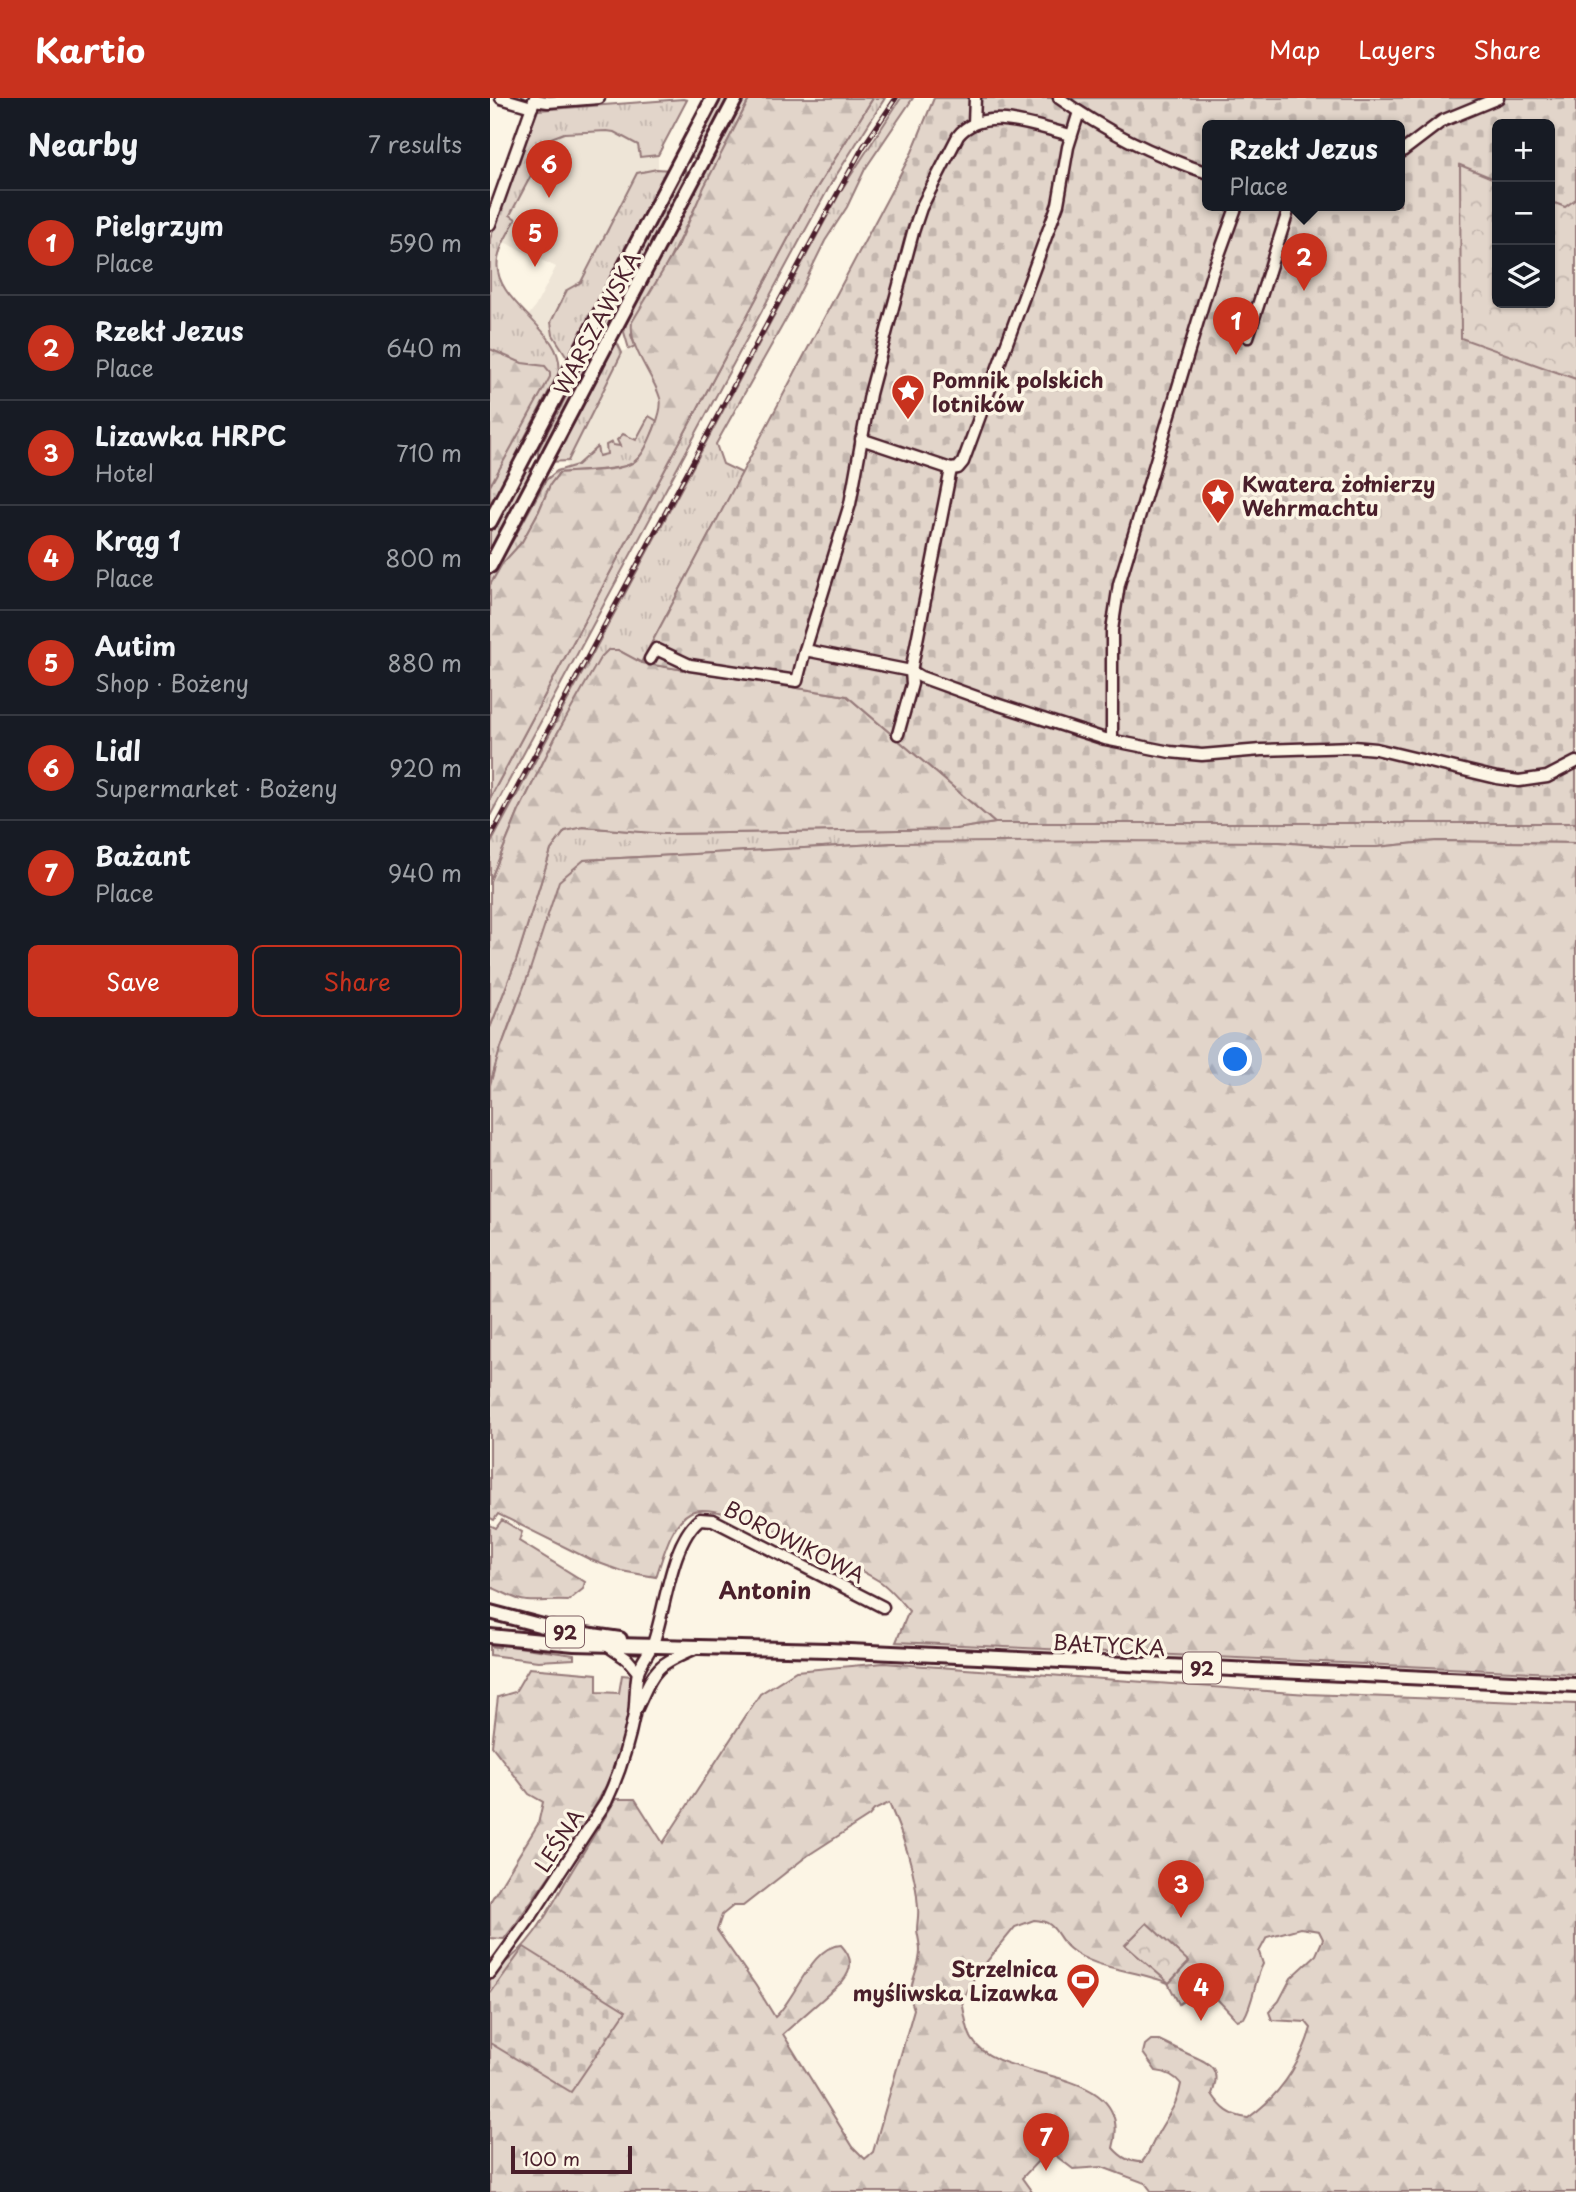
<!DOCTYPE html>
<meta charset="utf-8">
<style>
body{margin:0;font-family:"Playpen Sans",sans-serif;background:#20242c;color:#f1f3f6}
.controls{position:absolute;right:21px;top:21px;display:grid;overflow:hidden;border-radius:10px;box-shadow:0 2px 5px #0004}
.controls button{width:63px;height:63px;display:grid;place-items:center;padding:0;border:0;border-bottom:2px solid #363941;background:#171b24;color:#f1f3f6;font:35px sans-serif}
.scale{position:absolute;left:21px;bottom:18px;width:121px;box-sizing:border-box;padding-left:7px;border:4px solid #4a1f2b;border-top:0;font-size:19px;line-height:24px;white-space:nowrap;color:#4a1f2b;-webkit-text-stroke:5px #fcf5e5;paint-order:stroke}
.you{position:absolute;left:746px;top:962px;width:24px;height:24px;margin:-18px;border:5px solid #fff;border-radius:50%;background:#1a73e8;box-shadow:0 0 0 10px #1a73e833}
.badge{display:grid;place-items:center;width:46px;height:46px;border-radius:50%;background:#c8321e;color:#fff;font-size:23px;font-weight:700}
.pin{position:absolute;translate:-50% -58px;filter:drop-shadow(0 2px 4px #0008)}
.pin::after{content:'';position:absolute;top:37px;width:24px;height:21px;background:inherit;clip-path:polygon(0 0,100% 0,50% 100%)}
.popup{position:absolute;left:712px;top:22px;width:203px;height:91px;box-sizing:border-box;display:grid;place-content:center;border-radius:10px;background:#171b24;filter:drop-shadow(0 2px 5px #0005);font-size:23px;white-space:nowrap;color:#9ea1a6}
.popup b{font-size:26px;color:#f1f3f6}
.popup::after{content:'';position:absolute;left:50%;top:100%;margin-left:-14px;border:14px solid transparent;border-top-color:#171b24}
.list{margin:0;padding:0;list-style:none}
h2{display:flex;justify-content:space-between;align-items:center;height:91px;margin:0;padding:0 28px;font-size:30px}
h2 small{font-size:23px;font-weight:400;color:#9ea1a6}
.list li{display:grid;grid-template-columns:46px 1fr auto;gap:21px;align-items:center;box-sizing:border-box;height:105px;padding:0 28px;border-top:2px solid #363941}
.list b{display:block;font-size:26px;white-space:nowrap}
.list p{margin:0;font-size:23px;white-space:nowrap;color:#9ea1a6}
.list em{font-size:23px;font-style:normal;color:#9ea1a6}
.actions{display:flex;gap:14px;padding:21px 28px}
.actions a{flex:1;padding:16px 0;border:2px solid #c8321e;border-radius:10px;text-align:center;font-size:24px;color:#c8321e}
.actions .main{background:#c8321e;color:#fff}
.icon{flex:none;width:38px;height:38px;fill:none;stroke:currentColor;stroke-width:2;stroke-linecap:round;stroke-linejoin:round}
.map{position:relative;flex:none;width:1086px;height:2094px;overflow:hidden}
header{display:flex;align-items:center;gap:42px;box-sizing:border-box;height:98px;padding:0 35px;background:#c8321e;color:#fff}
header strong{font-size:33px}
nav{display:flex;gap:38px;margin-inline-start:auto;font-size:24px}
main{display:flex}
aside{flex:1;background:#171b24}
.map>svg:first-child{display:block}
.built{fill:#eee5d7}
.grass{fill:url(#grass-tufts);stroke:#967a7a;stroke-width:2}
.forest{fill:url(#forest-firs);stroke:#967a7a;stroke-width:2;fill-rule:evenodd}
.cemetery{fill:url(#cemetery-stones);stroke:#967a7a;stroke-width:2;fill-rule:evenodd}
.park{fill:url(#park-crowns);stroke:#967a7a;stroke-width:2}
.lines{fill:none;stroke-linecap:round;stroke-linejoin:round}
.stream{stroke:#917474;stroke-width:2.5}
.minor-casing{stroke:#4a1f2b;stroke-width:15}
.major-casing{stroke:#4a1f2b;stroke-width:18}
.minor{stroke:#fcf5e5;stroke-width:10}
.major{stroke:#fcf5e5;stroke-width:12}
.rail-casing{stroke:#4a1f2b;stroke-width:5}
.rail{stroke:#fcf5e5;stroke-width:2.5;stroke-dasharray:8;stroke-linecap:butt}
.labels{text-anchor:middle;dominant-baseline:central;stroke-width:7;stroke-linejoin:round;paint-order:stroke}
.shield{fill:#fcf5e5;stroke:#7f5f63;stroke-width:2}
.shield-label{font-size:19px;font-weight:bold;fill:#4a1f2b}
.street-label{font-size:21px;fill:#4a1f2b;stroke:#fcf5e5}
.poi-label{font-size:21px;font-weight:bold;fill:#4a1f2b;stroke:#fcf5e5;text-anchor:start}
.neighbourhood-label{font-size:23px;font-weight:bold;fill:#4a1f2b;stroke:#fcf5e5}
</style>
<header>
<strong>Kartio</strong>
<nav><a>Map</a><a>Layers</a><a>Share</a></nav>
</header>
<main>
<aside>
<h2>Nearby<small>7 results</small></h2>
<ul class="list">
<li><span class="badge">1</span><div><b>Pielgrzym</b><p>Place</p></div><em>590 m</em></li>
<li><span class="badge">2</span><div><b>Rzekł Jezus</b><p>Place</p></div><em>640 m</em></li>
<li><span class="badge">3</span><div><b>Lizawka HRPC</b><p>Hotel</p></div><em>710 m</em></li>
<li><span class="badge">4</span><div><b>Krąg 1</b><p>Place</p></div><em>800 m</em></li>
<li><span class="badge">5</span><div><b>Autim</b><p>Shop · Bożeny</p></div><em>880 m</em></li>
<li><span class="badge">6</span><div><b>Lidl</b><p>Supermarket · Bożeny</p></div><em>920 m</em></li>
<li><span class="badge">7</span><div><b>Bażant</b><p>Place</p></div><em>940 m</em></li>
</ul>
<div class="actions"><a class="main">Save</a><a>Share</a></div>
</aside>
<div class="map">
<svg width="1086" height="2094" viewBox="0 0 1086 2094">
<defs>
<pattern id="grass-tufts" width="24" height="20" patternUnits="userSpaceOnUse" patternTransform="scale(1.75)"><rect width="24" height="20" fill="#e2d5ca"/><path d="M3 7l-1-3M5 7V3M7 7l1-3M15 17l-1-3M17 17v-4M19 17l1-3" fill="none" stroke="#c3b6ae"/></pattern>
<pattern id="forest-firs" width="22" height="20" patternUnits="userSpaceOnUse" patternTransform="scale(1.75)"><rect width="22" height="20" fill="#e2d5ca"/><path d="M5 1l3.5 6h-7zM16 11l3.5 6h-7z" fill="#c3b6ae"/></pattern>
<pattern id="cemetery-stones" width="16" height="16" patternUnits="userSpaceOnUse" patternTransform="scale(1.75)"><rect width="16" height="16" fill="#e2d5ca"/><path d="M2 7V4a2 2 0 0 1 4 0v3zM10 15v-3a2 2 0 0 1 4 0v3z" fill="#c3b6ae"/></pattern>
<pattern id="park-crowns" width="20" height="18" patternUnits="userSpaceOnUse" patternTransform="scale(1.75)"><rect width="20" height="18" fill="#e2d5ca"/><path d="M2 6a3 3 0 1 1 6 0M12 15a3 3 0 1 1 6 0" fill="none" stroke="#c3b6ae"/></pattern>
</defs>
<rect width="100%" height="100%" fill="#fcf5e5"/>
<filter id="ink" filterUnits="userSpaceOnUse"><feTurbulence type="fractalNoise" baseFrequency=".0143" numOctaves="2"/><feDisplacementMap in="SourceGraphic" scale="14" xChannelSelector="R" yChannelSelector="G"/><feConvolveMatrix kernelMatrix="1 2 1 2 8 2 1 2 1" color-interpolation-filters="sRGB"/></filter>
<g filter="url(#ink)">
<g class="built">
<polygon points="117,33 124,34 148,47 151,58 168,57 168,71 147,76 91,184 77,192 61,224 63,237 71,250 65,254 49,228 38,218 45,209 66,169 14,144 26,121 20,117 61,40 74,35"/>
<polygon points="145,248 171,302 167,323 160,340 151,357 131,369 77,374 76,363 132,254"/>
</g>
<g class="grass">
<polygon points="228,0 240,0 208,62 198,57"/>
<path d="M255,0H260C219,79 182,159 141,237L145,248L139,251L134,234L136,226L216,66L221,65Z"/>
<polygon points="383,0 395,0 342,84 310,142 0,718 0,700 316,107"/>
<polygon points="411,0 423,0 375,71 357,109 335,143 300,214 226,346 233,366 252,375 151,565 128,552 68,634 29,713 0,783 0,747 352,91"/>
<path d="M193,1L197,2L168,57L150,59L148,47L124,34L117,33L74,35L61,40L20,117L26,121C19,134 11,145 8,161C0,204 76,232 69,274L34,341L23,370L0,415V141L36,37L38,38L48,12Z"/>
<polygon points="167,71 180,72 79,262 63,237 61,224 77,192 91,184 147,75"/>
<polygon points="192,71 195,71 196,77 164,138 134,202 51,360 48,359 48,352 82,287 111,223"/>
<polygon points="125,240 132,255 78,363 59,364"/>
<path d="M159,318L167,323C162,337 155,358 141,366C128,373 86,373 69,375L60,387L49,413L32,444L12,466L0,487V477L4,469L22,444L56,382L67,373L87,367L107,349L109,358L117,356L116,347L122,344L123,347L130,348L127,342L133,336L146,342Z"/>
<polygon points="35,368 45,373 0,459 0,434"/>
<path d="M505,725H1086V745L947,743L887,749H847L789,744L405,745L94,762C58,835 21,908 0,987V930L26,863L61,752L75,733L93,729L175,736L465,731Z"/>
<polygon points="0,1545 84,1557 84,1561 48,1563 0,1557"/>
</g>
<g class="forest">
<path d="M260,0H383L316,107L0,700V487L12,466L32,444L49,413L60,387L69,375C87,373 131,374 144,364C154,357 159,342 164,331C167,323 173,309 170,300C162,274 139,252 142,224L189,146L214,89Z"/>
<polygon points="0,251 32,265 55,268 60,274 60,279 0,388"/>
<polygon points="118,552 128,552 152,565 357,598 505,725 465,731 175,736 93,729 75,733 61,752 26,863 0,930 0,783 29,713 68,634 110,560"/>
<path d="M620,743L789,744L847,749H887L947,743L1086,745V1576L406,1544L419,1513C410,1503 400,1490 389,1483C360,1465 230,1400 201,1414C181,1424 173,1459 166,1479L131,1473L101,1462L8,1416L4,1422L0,1420V987L9,955L39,875L69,783L94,762L405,745Z"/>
<path d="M12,1422L32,1434L29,1443L95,1484L93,1491L78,1503C64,1502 50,1504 37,1503C23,1502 13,1493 0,1489V1427L6,1430Z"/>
<path d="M394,1565L818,1596L1086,1606V2094H662L655,2085L612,2069L583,2071L562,2055L549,2062L532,2080L542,2094H0V1860L11,1867C43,1848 62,1806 80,1776C95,1751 111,1726 126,1701H145L173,1745L270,1596L306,1573ZM399,1705C413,1738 426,1773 428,1810C429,1817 427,1824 427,1832C428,1839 430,1846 430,1853C430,1874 414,1889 424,1911L383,2054L375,2061L363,2049L293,1936L352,1884C363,1871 363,1860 351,1847C321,1848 306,1900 285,1919L266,1888L227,1832L232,1817L243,1808H253L317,1758L379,1718L384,1712ZM544,1822C568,1823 565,1839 580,1851C605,1872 648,1872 678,1885L689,1906L710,1892L728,1902L747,1922L754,1920C764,1903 764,1883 773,1866L769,1854L777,1839L810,1830L829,1833L833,1841L826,1857L801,1880L789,1903L779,1914L782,1922L816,1924L821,1930C810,1967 789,1998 758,2020C740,2018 732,2011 722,1996C733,1968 718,1965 696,1955C687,1951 678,1946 669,1942H661L655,1947L653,1955L666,1973C677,1974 685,1978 691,1986C688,2007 675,2021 666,2039C661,2048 659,2056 652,2064C639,2064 632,2060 623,2050C647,1964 507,1987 482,1941C476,1931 475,1916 472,1904L485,1878L525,1829Z"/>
<path d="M39,1570L107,1576V1594L129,1595L132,1577L142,1578C140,1620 129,1666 108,1703C85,1745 54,1784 27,1824L14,1841L0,1840V1804L48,1726L53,1704L39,1696L2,1648L8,1599L25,1594Z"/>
</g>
<g class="cemetery">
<path d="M444,0H1086V725H505L357,598L151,565L422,54ZM1007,26H1060V205H1007ZM718,27H910V107H718Z"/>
<polygon points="34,1849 136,1913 81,1994 0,1945 0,1896"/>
</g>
<g class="park">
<polygon points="970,67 1007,82 1007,205 1060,205 1060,103 1075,109 1086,101 1086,281 971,240"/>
<polygon points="657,1825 699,1864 679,1885 635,1847"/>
</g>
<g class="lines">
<polyline class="stream" points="0,1548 10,1549"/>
<g class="minor-casing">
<g id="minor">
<polyline points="11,0 42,9"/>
<path d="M569,0C616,34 663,57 718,75"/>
<polyline points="44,2 58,4 109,0"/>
<polyline points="484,25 485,0"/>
<path d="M581,37C549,30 493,6 468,38L431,110L423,134L380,296L360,406L315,552L421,573L431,579L503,605L615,641L680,654L712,657L771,652L863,649L886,651L1007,680L1029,683L1057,679L1086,664"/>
<polyline points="910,55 952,23 1008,0"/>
<polyline points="0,126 45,0"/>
<polyline points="758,239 800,107"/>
<polyline points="371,341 461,371 468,370 473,364 568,106 578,49 589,14"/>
<polyline points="160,561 166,551 200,567 307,583 315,552"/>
<polyline points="408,636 422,586 421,573 461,371"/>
<polyline points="622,641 622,532 629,486 722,176 747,107"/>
<polyline points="118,1548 137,1561 148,1574"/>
<path d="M147,1610C165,1571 164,1568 204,1551"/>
<path d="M0,1875L42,1817L116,1704C129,1677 138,1647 144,1617C146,1603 145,1588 148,1574C151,1564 159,1555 163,1546C175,1513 181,1443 210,1421L223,1422L393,1509"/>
</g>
</g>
<g class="major-casing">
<g id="major">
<polyline points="0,424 223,0"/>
<polyline points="0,468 246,0"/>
<polyline points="0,1514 68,1532 130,1541"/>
<polyline points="0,1538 84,1546 338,1552 1086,1587"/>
</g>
</g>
<use href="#minor" class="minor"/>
<use href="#major" class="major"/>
<g class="rail-casing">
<polyline id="rail" points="0,740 341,107 373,49 406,0"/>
</g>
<use href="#rail" class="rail"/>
</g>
</g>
<defs>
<g id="sight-pin" transform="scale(1.75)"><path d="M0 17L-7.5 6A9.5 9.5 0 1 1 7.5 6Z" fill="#c8321e" stroke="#fcf5e5"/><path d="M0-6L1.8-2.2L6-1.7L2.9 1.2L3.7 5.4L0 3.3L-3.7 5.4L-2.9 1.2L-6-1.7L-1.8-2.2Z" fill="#fff"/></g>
<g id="stadium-pin" transform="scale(1.75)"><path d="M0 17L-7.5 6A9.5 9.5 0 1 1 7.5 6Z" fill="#c8321e" stroke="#fcf5e5"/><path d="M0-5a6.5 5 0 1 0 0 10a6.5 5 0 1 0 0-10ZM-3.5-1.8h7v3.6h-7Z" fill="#fff"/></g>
</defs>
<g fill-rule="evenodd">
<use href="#sight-pin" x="418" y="293"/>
<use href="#sight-pin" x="728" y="397"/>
<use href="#stadium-pin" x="593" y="1882"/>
</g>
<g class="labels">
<g class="shield">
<rect x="56" y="1518.5" width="38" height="31" rx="5"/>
<rect x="693" y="1554.5" width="38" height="31" rx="5"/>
</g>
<g class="shield-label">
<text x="75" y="1534">92</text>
<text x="712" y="1570">92</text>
</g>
<g class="street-label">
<text transform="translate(106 225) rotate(-62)">WARSZAWSKA</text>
<text transform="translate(305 1443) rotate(27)">BOROWIKOWA</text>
<text transform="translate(619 1546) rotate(3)">BAŁTYCKA</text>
<text transform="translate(68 1742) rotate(-57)">LEŚNA</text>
</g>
<g class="poi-label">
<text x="442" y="281">Pomnik polskich<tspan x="442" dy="24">lotników</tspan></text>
<text x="752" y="385">Kwatera żołnierzy<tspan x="752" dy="24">Wehrmachtu</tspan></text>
<text x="568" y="1870" text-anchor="end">Strzelnica<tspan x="568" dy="24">myśliwska Lizawka</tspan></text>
</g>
<g class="neighbourhood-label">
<text x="275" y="1491">Antonin</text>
</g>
</g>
</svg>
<div class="controls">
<button>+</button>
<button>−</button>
<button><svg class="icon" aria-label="layers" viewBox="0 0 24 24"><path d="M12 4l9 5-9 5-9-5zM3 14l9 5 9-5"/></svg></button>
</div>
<div class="scale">100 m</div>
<div class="you"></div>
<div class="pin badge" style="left:746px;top:257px">1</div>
<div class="pin badge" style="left:814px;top:193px">2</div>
<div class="popup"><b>Rzekł Jezus</b>Place</div>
<div class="pin badge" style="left:691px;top:1820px">3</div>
<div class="pin badge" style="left:711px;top:1923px">4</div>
<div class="pin badge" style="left:45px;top:169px">5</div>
<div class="pin badge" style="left:59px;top:100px">6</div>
<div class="pin badge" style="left:556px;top:2073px">7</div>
</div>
</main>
